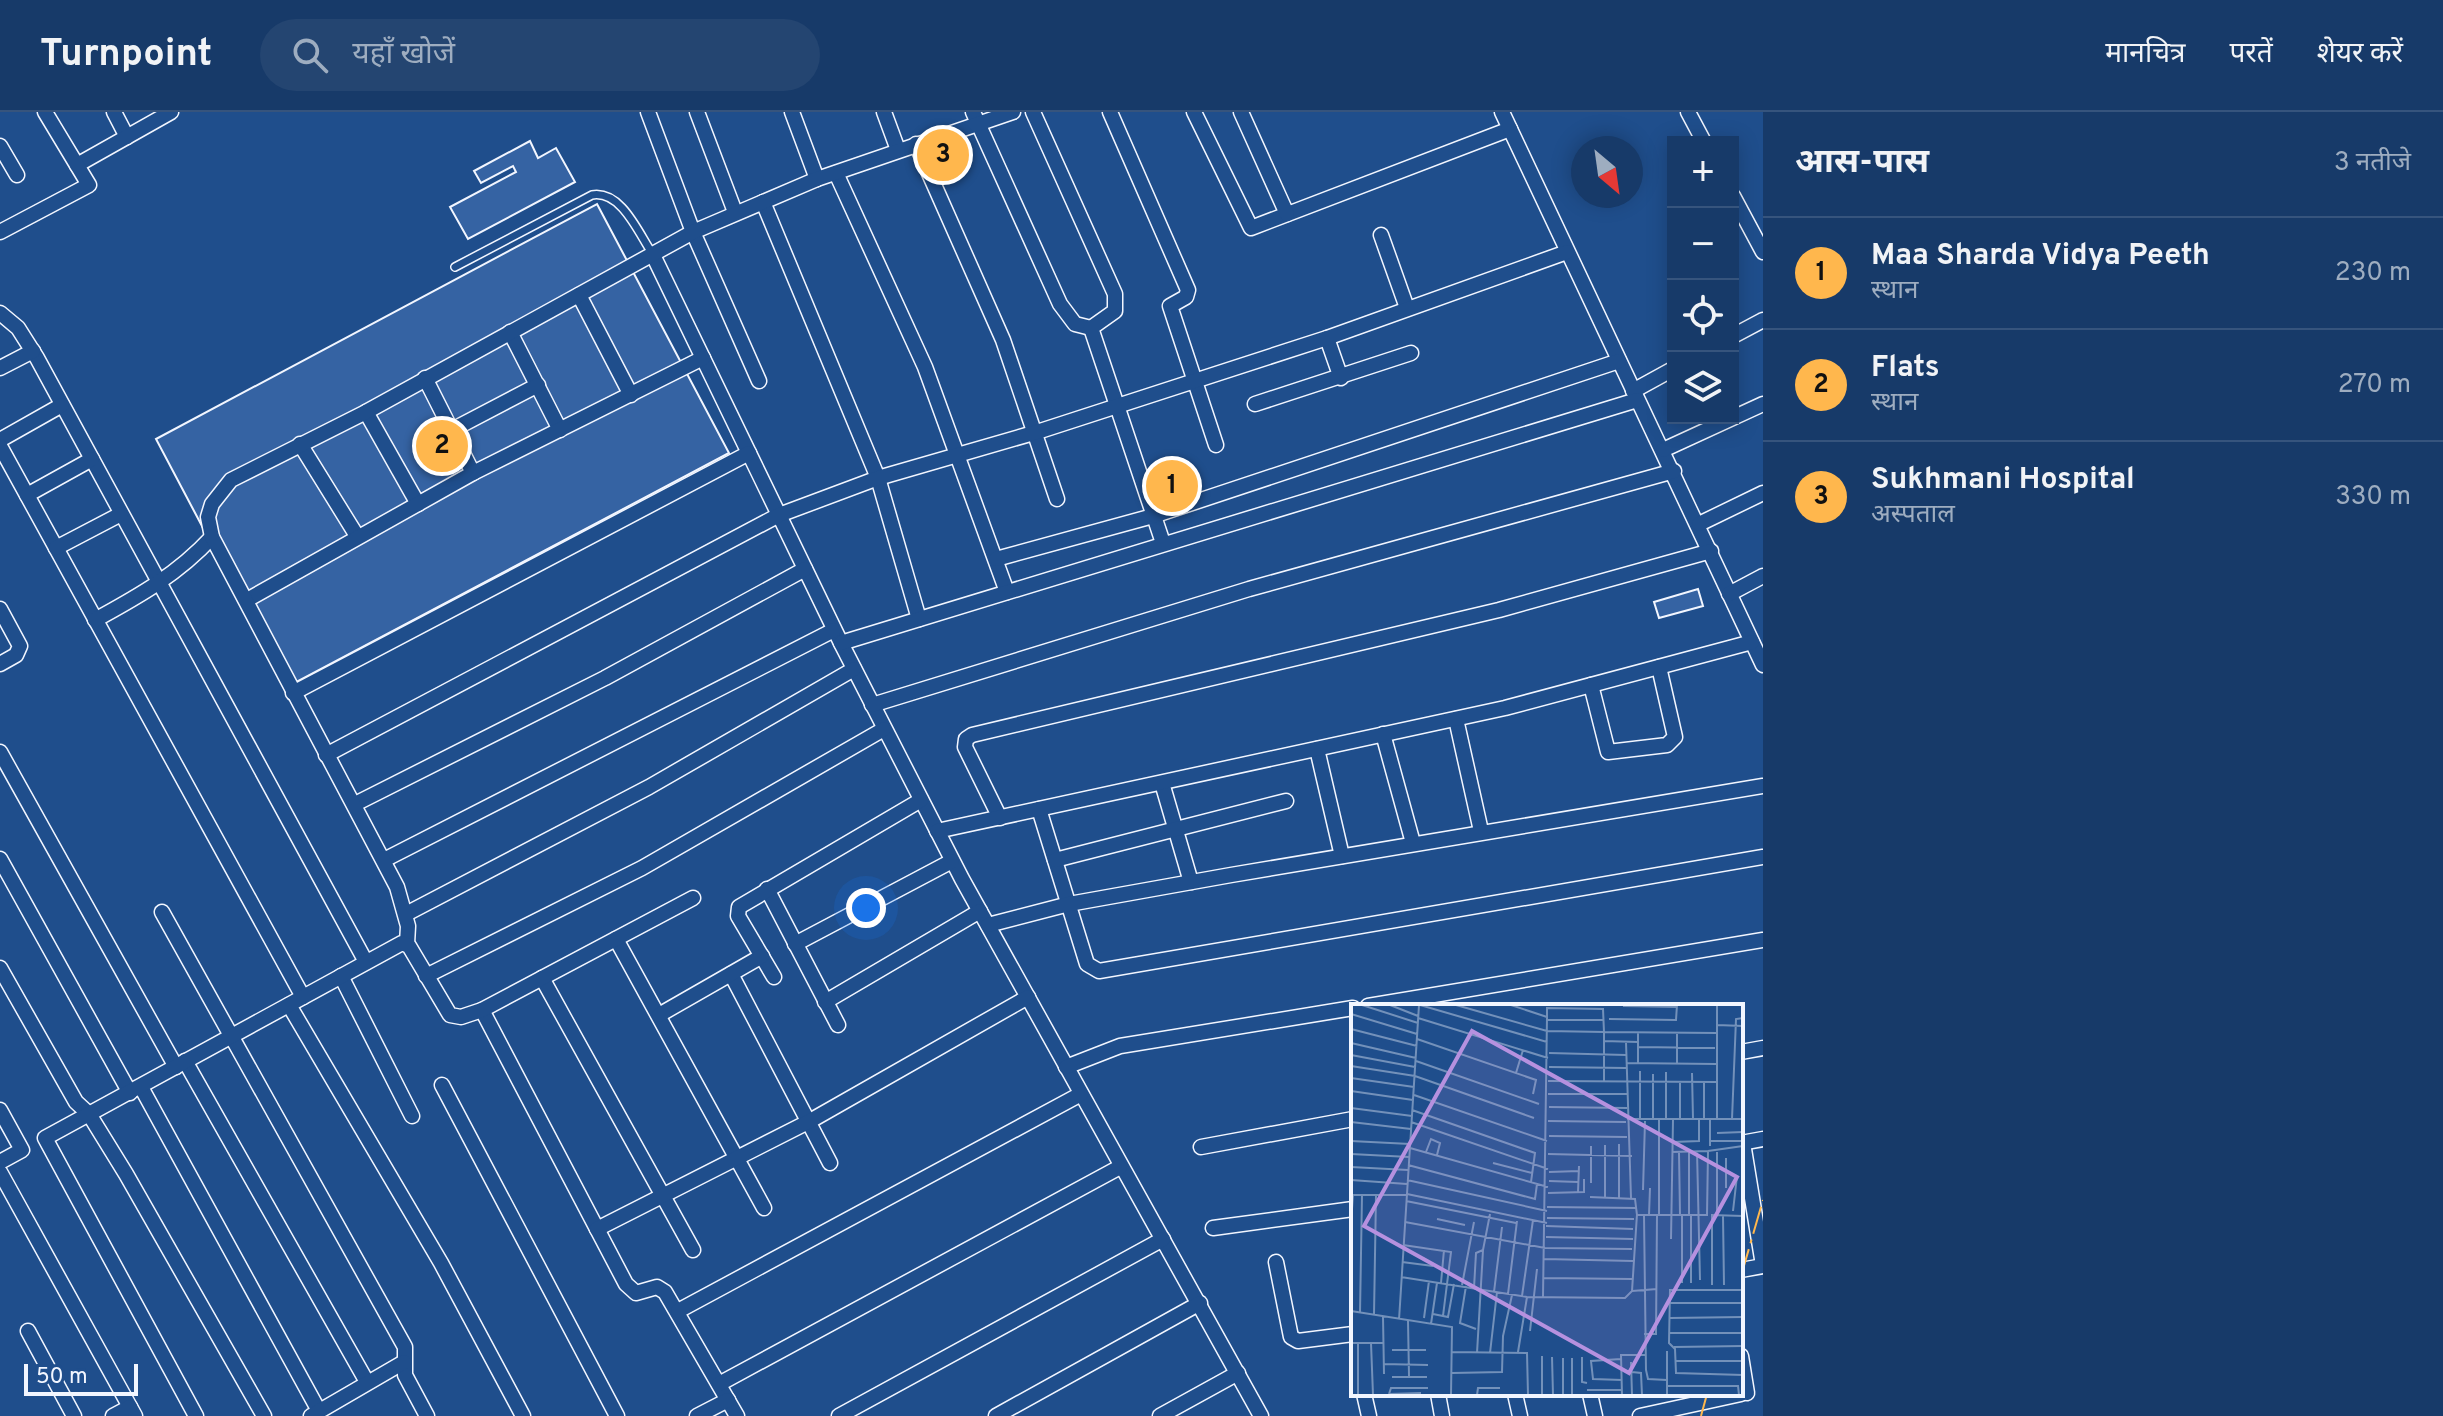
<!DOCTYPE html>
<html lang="hi">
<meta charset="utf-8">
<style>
body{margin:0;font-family:Overpass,"Noto Sans Devanagari",sans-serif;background:#244571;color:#f1f3f6}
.controls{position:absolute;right:24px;top:24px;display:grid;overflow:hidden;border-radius:0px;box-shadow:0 4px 20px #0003}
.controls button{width:72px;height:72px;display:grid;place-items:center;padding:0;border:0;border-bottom:2px solid #36547d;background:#173a69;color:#f1f3f6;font:40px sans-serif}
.compass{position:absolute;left:1571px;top:24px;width:72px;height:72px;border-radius:50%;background:#173a69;box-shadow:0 4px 20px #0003;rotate:151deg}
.scale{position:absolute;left:24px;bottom:20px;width:114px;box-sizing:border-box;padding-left:8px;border:4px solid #f2f6ff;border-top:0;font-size:22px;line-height:28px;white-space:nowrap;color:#f2f6ff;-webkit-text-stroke:6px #1f4e8c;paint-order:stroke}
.you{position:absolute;left:866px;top:796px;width:28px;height:28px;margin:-20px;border:6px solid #fff;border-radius:50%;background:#1a73e8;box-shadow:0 0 0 12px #1a73e833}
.badge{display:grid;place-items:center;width:52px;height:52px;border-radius:50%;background:#ffb74d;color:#111;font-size:26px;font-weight:700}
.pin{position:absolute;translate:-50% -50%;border:4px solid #fff;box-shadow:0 2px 8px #0006}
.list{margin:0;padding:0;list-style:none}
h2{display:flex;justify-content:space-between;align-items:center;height:104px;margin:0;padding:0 32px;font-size:34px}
h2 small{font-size:26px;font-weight:400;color:#9eadc0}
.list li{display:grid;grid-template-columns:52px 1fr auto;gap:24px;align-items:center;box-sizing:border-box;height:112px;padding:0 32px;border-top:2px solid #36547d}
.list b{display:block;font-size:30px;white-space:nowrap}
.list p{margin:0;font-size:26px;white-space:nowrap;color:#9eadc0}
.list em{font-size:26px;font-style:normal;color:#9eadc0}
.icon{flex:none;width:44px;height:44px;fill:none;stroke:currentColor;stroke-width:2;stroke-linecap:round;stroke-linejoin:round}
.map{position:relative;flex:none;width:1763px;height:1304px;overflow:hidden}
header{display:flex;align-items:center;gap:48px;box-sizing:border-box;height:112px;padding:0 40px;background:#173a69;border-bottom:2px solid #36547d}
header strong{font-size:38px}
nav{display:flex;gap:44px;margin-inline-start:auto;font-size:28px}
.search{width:560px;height:72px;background:#244571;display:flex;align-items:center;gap:20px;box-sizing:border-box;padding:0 28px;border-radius:44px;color:#9eadc0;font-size:30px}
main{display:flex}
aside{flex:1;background:#173a69}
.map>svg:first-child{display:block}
.building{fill:#3563a3;stroke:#f2f6ff;stroke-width:2}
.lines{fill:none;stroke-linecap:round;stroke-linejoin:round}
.lane-casing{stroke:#f2f6ff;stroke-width:10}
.street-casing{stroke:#f2f6ff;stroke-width:17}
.lane{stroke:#1f4e8c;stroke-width:7}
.street{stroke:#1f4e8c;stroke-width:14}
.power{stroke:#ffb74d;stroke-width:2;stroke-dasharray:28 6 4 6;stroke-linecap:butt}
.inset-road{fill:none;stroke:#7391ba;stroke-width:2}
.view{fill:#b691df;fill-opacity:0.15;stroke:#b691df;stroke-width:4}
.inset-edge{fill:none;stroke:#f2f6ff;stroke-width:4}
</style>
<header>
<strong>Turnpoint</strong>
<div class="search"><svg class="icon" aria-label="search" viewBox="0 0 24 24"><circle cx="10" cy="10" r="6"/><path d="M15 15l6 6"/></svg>यहाँ खोजें</div>
<nav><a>मानचित्र</a><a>परतें</a><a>शेयर करें</a></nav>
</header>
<main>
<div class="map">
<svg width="1763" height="1304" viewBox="0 0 1763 1304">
<rect width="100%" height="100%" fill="#1f4e8c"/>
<g class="building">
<polygon points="953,28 959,45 929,56 923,39"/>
<polygon points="530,29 538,46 556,36 575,70 468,127 450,95 516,60 513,54 481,71 474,59"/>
<polygon points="597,92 729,341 287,575 156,327"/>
<polygon points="1191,353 1200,382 1152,396 1144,366"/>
<polygon points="1698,477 1703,494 1659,506 1654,490"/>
</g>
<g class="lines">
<g class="lane-casing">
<path id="lane" d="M455,155L592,83C621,78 638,120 652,141"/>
</g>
<g class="street-casing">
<g id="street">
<polyline points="114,0 127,25"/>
<polyline points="648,0 693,120 759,269"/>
<polyline points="697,0 735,100"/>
<polyline points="792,0 817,67"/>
<polyline points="884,0 898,38"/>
<polyline points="973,0 1060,192 1075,212 1091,216"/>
<polyline points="1033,0 1115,182 1115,199 1091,216 1163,431"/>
<polyline points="1110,0 1188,178 1186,185 1170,194 1216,333"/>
<polyline points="1194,0 1251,116 1510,17"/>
<polyline points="1241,0 1287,102"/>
<polyline points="1502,0 1763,553"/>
<polyline points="1688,0 1704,30"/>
<polyline points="916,32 1003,228 1057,387"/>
<polyline points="0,34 17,63"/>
<polyline points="77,53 171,0"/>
<polyline points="836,61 925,255 1007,480"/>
<polyline points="1733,84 1763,140"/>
<polyline points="763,90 878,366 919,507"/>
<polyline points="0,120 89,73 45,0"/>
<polyline points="1381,123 1407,196"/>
<polyline points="653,143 841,531 962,767 1261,1304"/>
<polyline points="579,183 631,283"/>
<polyline points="0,201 18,216 37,246 366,850"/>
<polyline points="510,220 560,318"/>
<polyline points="1733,224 1763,208"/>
<polyline points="1327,226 1341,266"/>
<polyline points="0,256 33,239"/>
<polyline points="425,266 473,361"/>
<polyline points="1633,279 1673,257"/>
<polyline points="1255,292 1411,241"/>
<polyline points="366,300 418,392"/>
<polyline points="452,318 538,273"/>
<polyline points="0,328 62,293"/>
<polyline points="300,332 357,424"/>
<polyline points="0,334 303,885"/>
<polyline points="1663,338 1763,292"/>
<polyline points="27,383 92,347"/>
<polyline points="1699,412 1763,381"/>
<polyline points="56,436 121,402"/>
<polyline points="996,447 1153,404 1619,249"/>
<polyline points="1729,482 1763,464"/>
<polyline points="247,488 473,361 703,246"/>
<polyline points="0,497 20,534 16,543 0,552"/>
<path d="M95,508C139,484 178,462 212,425"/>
<polyline points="841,531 1637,288"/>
<polyline points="1591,573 1608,640 1667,633 1675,625 1659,555"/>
<polyline points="293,581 749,341"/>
<polyline points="872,593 1249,477 1674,359"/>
<polyline points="1456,607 1481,719"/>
<polyline points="1383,622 1413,731"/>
<polyline points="1317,637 1342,744"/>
<polyline points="0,640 176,955"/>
<polyline points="326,643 779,403 878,366 1037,320 1327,226 1567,140"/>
<polyline points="1162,671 1191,770"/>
<polyline points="355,692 605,566 805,457"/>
<polyline points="1039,697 1087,852 1099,859 1763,745"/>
<polyline points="1000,706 965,635 966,627 972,623 1499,498 1711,439"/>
<polyline points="937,719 1505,596 1752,530"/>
<polyline points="0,747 130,981"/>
<polyline points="384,748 834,518"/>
<polyline points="1055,748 1286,689"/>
<polyline points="767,777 838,913"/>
<polyline points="162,800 405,1235 405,1263 427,1304"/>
<polyline points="406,802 649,675 854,557"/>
<polyline points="988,813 1069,792 1231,763 1763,674"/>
<polyline points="616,827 764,1096"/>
<polyline points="407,832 408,814 397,775 212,425 208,405 212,392 231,368 366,300 693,120 817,67 1013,0"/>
<polyline points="795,832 952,749"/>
<polyline points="0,856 76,990 89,1002 126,1062 264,1304"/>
<polyline points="731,862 830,1051"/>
<polyline points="341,864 412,1004"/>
<polyline points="426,864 642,756 884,617"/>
<polyline points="774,865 738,804 739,795 921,688"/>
<polyline points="542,866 693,1138"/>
<polyline points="825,890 980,799"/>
<polyline points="289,893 441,1151 523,1304"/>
<polyline points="1368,894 1763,828"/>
<polyline points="482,898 626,1172 636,1181 657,1175 665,1180 737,1304"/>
<polyline points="659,903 762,844"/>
<polyline points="1741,940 1763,936"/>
<polyline points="185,949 367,1270"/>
<polyline points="1066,955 1120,934 1353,896"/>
<polyline points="442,973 617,1304"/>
<polyline points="141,975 319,1299"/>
<polyline points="0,998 22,1038 0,1050"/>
<polyline points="1741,1031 1763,1027"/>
<polyline points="1743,1031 1763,1153"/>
<polyline points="1201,1035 1353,1007"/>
<polyline points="0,1060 135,1304"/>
<polyline points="1213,1116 1353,1097"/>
<polyline points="597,1117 810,1009 1028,885"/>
<polyline points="1276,1150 1291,1225 1298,1229 1353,1222"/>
<polyline points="1741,1158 1763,1154"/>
<polyline points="678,1199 1081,982"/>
<polyline points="28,1219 74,1304"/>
<polyline points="1741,1244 1747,1281"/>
<polyline points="719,1272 1120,1055"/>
<polyline points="1364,1282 1369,1304"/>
<polyline points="1438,1282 1442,1304"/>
<polyline points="1515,1282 1520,1304"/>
<polyline points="1590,1282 1595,1304"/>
<polyline points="113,1304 130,1295"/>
<polyline points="196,1304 45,1026 402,831 409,834 450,903 461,905 482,898 693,786"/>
<polyline points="311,1304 404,1250"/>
<polyline points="697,1304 728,1288"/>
<polyline points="839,1304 1163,1127"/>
<polyline points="996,1304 1200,1191"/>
<polyline points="1160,1304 1238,1261"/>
<polyline points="1640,1304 1741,1282"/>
</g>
</g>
<use href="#lane" class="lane"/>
<use href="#street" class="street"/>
<g class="power">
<polyline points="1741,1164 1763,1088"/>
<polyline points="1701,1304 1707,1282"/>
</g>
</g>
<g transform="translate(1351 892)">
<rect width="392" height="392" fill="#1f4e8c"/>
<path class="inset-road" d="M11,1L67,19M39,1L67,12M69,1L196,38M105,1L196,27L253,28V77M160,1L196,13V4L252,5L253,28L366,29M272,2L326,3M0,10L66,30M67,14L197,54M258,15L325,16L326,1M196,16H252M366,21L392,22M0,25L66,42M287,28V59M326,29V59M66,35L185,76L182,90M253,37L287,38M275,38L280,194M0,39L65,54M287,43L364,44M198,49L275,51M0,51L64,63M65,57L188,100M275,59L365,60M0,62L64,72L183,114M198,63L275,64M315,68V115M165,69L172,46M341,69L342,115M0,74L63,83M197,77L366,78M0,87L62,96M197,90H276M63,91L196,137M198,103L276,104M0,104L61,112M61,106L184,149L180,178M276,115H392M289,115V67M302,115V70M329,115V77M353,115V78M366,115V1M381,115L385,15L392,14M308,116V211M197,117L275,118M0,118L60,125M60,118L197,165M366,129L392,128M198,132L276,133M0,137L59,140M359,137H392M322,138L348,137V115M268,140V194M359,142V115M59,144L197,183M346,147L349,276M357,147L392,142M75,148L80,135L89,139L86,151M328,148L329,211M366,148V211M0,150L58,153M197,150L281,152M142,159L181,169M57,161L184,195L186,180M0,163L57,166M198,168L228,167M0,176L56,180M56,176L196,207M198,177L227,178M240,179V142M375,184V154M292,186L294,117M227,188L228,162M197,189L233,188V175M56,190L196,219M0,191H56M239,193L284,195L286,211H356L357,147L321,148M254,194V141M55,197L165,219M196,203L286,204M382,207L386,172M293,211L295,366L297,375L316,376M298,211L299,184M331,211V279M338,211V147M340,211V279M372,212L373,281M196,214L283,215M86,215L114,221M54,218L194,244L281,245M0,219L2,191M195,222L282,225M195,233L282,235M320,235L322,116M52,241L100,248L92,312M193,255L282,257M51,258L82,262M50,273L176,293L274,294L281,287L286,210M193,274L281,275M90,279L93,246M111,281L123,218M361,281V211L392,212M115,282L109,319L125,325M123,284L125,249L132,246L139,210M392,286H319L318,339L324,345L325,369L392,371M281,287L306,285M143,288L151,223M157,290L166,217M171,292L182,216M192,293L196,13M319,299H392M0,307L101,323L100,391M9,309L11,191M82,310L97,313L103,280M23,311L25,191M32,313L33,370M73,314L78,277M319,314L392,313M48,316L68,1M57,317L58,372M80,320L86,279M179,327L186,265M319,329H392M293,330H305L306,211M0,339H32M20,339L22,391M323,343L392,342M41,346H75M101,348L176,349L177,391M167,348L176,293M126,349L132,246M139,349L146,288M201,353L202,391M231,353V378L236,379M221,354V391M270,355L240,357L242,375L271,376M324,357H392M280,358L281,391M32,360L77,361M281,368L290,369L291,391M101,369L151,368L152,332L161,291M41,373H76M316,382H387L388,391M236,386H271M38,390L40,384H77M38,390L70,389M7,391V339M126,391L127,384H149M191,391V352M212,391V354M271,391L270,351H295M316,391V347"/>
<path class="view" d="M121,27L386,173L278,369L13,222Z"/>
<rect width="392" height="392" class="inset-edge"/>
</g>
</svg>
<div class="controls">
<button>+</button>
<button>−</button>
<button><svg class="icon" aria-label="locate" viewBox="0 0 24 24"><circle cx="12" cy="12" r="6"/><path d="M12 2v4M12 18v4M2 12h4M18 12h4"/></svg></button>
<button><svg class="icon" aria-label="layers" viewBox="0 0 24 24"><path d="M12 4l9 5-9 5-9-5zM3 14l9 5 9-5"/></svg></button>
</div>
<svg class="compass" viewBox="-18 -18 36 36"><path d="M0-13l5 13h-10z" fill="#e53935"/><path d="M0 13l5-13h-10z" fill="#9eadc0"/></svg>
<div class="scale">50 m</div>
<div class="you"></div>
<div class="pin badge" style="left:1172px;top:374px">1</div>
<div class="pin badge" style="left:442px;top:334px">2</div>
<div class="pin badge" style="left:943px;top:43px">3</div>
</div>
<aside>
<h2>आस-पास<small>3 नतीजे</small></h2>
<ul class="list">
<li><span class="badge">1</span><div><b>Maa Sharda Vidya Peeth</b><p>स्थान</p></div><em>230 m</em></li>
<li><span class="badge">2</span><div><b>Flats</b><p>स्थान</p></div><em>270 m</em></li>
<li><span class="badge">3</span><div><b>Sukhmani Hospital</b><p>अस्पताल</p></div><em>330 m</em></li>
</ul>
</aside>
</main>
